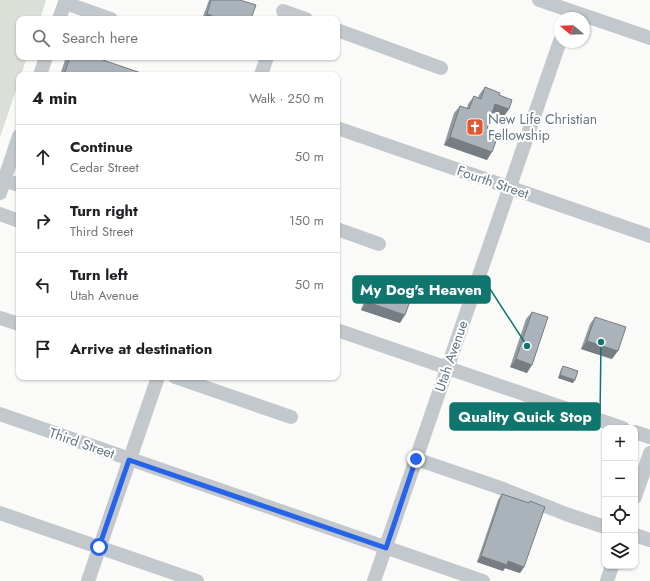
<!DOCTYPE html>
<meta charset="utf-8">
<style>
body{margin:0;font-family:Jost,sans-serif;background:#f6f6f6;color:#202124}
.controls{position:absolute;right:12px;bottom:12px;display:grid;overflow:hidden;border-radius:8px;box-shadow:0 1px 3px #0004}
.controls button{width:36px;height:36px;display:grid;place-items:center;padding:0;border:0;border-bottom:1px solid #e0e0e0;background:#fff;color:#202124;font:20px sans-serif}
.compass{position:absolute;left:554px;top:12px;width:36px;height:36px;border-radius:50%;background:#fff;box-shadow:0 1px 3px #0004;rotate:289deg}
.stop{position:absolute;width:12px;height:12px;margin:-9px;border:3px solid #2563eb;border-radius:50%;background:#fff}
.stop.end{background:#2563eb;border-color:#fff;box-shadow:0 1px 4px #0008}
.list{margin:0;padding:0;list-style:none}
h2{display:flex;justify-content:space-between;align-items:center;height:52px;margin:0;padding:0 16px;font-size:17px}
h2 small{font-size:13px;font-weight:400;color:#757577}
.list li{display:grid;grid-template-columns:26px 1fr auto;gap:12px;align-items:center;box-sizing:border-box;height:64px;padding:0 16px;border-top:1px solid #e0e0e0}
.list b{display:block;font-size:15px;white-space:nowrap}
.list p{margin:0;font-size:13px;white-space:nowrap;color:#757577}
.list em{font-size:13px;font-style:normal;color:#757577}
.icon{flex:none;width:22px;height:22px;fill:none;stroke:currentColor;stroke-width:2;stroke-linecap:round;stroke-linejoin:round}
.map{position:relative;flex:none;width:650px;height:581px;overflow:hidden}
.search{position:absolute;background:#fff;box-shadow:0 1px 3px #0004;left:16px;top:16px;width:324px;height:44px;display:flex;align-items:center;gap:10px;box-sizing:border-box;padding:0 14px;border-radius:8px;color:#757577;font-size:15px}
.panel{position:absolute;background:#fff;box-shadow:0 1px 3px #0004;left:16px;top:72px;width:324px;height:308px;border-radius:8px}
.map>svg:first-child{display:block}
.green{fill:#dadfd7}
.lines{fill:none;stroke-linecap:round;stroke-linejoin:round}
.minor{stroke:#c3c8cc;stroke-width:14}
.wall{fill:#929a9f}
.shaded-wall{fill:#777d82}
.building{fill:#aab3b9;stroke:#777d82}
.route{stroke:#2563eb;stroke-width:5}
.labels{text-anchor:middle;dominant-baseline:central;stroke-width:4;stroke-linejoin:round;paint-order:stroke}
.poi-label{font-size:14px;fill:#657683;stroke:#fff;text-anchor:start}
.street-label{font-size:14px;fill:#657683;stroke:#fff}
.leader{fill:none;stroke:#0f766e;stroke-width:1.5}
.callout-dot{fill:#0f766e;stroke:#fff;stroke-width:1.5}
.callout{fill:#0f766e;stroke:#0f766e;stroke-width:1.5}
.callout-label{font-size:15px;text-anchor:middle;font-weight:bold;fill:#fff}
</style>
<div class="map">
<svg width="650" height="581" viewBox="0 0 650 581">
<rect width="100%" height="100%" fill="#fafaf8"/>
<polygon class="green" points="0,0 46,0 40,19 19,19 19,57 27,57 21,75 19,75 19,81 0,137"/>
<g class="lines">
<g class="minor">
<polyline points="539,0 650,38"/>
<polyline points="65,3 111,19"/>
<polyline points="283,11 306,19"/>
<polyline points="59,19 66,0"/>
<polyline points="337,30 441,68"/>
<polyline points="40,75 46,57"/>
<polyline points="261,75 267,57"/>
<polyline points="337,128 650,236"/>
<polyline points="4,180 19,185"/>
<polyline points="0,193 19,136"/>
<polyline points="0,214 19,221"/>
<polyline points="337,229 379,244"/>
<polyline points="0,318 19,324"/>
<polyline points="337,330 623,428"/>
<polyline points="175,377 291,417"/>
<polyline points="0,414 483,581"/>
<polyline points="635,432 650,437"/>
<polyline points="416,459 498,487 566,514 605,527"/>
<polyline points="635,497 650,453"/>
<polyline points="0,513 197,581"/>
<polyline points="635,535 650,540"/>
<polyline points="88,581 158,377"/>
<polyline points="374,581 560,41"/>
<polyline points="607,581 612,566"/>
</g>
</g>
<g class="wall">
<polygon points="209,0 240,0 251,19 202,19"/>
<polygon points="67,57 94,57 147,75 60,75 65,60"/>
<polygon points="485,87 499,95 509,109 504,116 492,113 487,129 487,160 444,145 454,113 460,106 467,108 468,104 474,96 478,98 479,95"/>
<polygon points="374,279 400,323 361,310 369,287"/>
<polygon points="532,312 527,373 510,367 526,319"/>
<polygon points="595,317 612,359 581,349 590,324"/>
<polygon points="563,366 573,383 558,378 561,369"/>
<polygon points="502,494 529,503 530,501 524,567 520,573 505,568 503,571 477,562 498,500"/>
</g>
<g class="shaded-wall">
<polygon points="207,14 220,19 203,19"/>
<polygon points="495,104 509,109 504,116 490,112"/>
<polygon points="450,137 492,152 487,160 444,145"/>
<polygon points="367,302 405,315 400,323 361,310"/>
<polygon points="587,341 618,351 612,359 581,349"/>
<polygon points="516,359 532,365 527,373 510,367"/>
<polygon points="560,375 575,380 573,383 558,378"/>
<polygon points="481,556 508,561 524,567 520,573 505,568 503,571 477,562"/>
</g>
<g class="building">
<polygon points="211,0 240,0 256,5 251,19 220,19 207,14"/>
<polygon points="70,57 94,57 147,75 64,75"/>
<polygon points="485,87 500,93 499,95 512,100 509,109 495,104 487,129 499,133 492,152 450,137 460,106 469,109 474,96 481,99"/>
<polygon points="374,279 413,293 405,315 367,302"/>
<polygon points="532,312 548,317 532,365 516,359"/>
<polygon points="595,317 626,327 618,351 587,341"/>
<polygon points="563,366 578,371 575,380 560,375"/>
<polygon points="502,494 529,503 530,501 545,507 524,567 508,561 507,565 481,556"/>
</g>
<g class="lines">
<polyline class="route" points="99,547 129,460 386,548 416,459"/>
</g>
<defs>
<g id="church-square" transform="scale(0.9)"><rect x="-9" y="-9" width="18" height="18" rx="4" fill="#e4572e" stroke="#fff"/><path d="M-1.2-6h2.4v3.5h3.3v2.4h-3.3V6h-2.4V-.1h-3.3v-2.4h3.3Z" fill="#fff"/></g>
</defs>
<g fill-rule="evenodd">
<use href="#church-square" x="475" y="127"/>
</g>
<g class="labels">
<g class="poi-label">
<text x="488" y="119">New Life Christian<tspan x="488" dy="16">Fellowship</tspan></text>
</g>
<g class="street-label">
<text transform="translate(493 182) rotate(19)">Fourth Street</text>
<text transform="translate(451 356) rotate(-71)">Utah Avenue</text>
<text transform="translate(82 443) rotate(19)">Third Street</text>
</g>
</g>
<path class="leader" d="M527 346L490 289M601 342L600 417"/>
<g class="callout-dot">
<circle cx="527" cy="346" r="4"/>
<circle cx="601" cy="342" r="4"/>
</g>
<g class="callout">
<rect x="353" y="276" width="137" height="27" rx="4"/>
<rect x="450" y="403" width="150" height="27" rx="4"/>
</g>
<g class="callout-label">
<text x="421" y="295">My Dog's Heaven</text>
<text x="525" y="422">Quality Quick Stop</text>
</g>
</svg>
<div class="controls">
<button>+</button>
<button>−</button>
<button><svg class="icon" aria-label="locate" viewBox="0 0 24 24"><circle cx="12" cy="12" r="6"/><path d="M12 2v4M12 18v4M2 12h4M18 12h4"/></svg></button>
<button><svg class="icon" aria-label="layers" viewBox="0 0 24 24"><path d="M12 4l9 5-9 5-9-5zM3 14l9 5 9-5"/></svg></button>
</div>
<svg class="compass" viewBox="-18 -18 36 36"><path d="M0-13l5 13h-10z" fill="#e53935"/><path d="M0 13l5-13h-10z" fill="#757577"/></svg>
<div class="stop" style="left:99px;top:547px"></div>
<div class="stop end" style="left:416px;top:459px"></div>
<div class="search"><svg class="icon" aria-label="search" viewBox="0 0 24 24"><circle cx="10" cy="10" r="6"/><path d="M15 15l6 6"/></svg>Search here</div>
<section class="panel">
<h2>4 min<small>Walk · 250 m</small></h2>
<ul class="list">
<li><svg class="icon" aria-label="ahead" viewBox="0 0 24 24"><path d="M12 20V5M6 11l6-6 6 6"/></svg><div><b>Continue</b><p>Cedar Street</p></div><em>50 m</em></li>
<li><svg class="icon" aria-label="right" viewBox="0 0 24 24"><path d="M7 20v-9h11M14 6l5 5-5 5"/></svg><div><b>Turn right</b><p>Third Street</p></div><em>150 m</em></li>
<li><svg class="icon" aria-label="left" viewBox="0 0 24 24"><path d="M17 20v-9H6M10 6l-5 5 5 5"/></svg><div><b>Turn left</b><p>Utah Avenue</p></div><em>50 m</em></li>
<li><svg class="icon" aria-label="arrive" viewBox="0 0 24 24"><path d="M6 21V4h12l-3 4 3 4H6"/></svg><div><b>Arrive at destination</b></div></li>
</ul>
</section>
</div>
